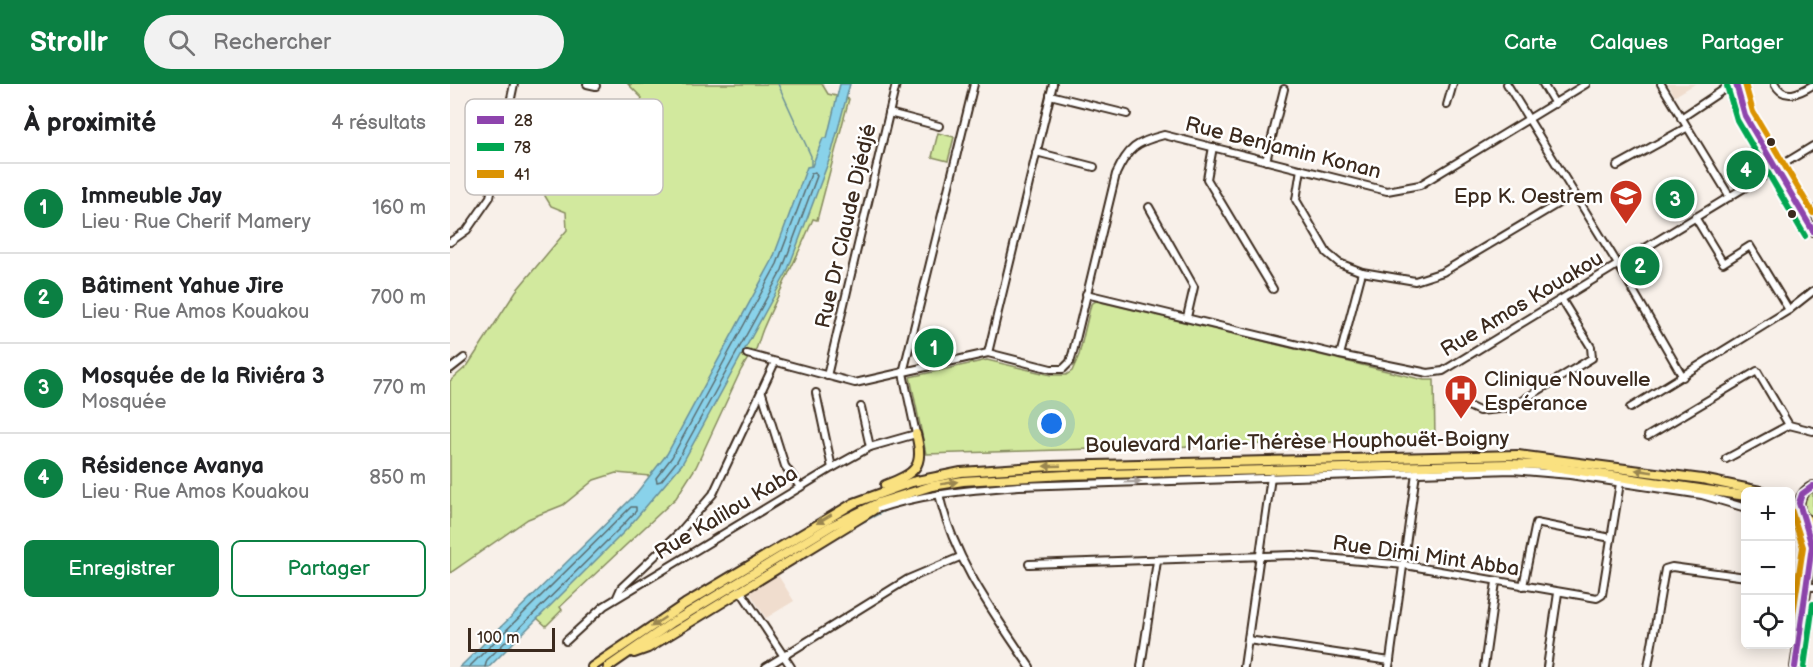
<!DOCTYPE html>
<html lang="fr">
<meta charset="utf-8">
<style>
body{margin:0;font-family:"Balsamiq Sans",sans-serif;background:#f2f2f2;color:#202124}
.controls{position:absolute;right:18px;bottom:18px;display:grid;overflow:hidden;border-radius:9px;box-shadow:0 3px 15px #0003}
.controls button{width:54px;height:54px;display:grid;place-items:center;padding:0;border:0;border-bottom:2px solid #e0e0e0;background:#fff;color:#202124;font:30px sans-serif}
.scale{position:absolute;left:18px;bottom:15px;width:87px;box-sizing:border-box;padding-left:6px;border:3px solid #3b2a1e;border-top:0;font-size:16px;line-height:21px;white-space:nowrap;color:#3b2a1e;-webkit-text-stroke:4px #fff;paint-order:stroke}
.you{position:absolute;left:602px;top:340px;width:21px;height:21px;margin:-15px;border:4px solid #fff;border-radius:50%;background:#1a73e8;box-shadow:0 0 0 9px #1a73e833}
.badge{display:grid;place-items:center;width:39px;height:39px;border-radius:50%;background:#0b8043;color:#fff;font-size:20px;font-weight:700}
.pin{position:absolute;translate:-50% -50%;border:3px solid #fff;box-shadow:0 2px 6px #0006}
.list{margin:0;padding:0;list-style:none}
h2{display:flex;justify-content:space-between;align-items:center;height:78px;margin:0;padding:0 24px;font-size:26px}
h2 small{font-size:20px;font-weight:400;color:#757577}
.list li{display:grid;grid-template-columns:39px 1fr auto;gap:18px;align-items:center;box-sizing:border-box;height:90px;padding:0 24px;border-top:2px solid #e0e0e0}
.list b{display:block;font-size:22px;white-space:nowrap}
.list p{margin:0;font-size:20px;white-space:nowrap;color:#757577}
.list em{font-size:20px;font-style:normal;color:#757577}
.actions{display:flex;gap:12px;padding:18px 24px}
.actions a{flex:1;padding:14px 0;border:2px solid #0b8043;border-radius:9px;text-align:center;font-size:21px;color:#0b8043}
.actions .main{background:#0b8043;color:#fff}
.icon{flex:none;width:33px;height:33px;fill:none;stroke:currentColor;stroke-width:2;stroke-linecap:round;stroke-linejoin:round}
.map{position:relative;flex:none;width:1363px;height:583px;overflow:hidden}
header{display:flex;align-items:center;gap:36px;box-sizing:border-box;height:84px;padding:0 30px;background:#0b8043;color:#fff}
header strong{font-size:28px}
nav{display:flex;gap:33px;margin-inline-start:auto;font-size:21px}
.search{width:420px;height:54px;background:#f2f2f2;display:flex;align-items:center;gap:15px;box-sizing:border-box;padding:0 21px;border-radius:33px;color:#757577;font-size:22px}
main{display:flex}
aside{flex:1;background:#fff}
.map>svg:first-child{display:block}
.built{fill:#f0ddce}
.green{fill:#d2e99e;stroke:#868a5e;stroke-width:1.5}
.water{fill:#89d2ea;stroke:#6a8f98;stroke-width:1.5}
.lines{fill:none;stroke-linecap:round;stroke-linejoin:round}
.shore{stroke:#5a6d70;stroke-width:1.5}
.stream{stroke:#6a8f98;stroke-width:1.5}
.minor-casing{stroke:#3b2a1e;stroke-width:10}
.major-casing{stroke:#3b2a1e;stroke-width:12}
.minor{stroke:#fff;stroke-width:6}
.major{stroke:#fae180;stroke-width:8}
.bus-1-casing{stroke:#fff;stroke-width:10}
.bus-2-casing{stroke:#fff;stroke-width:10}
.bus-3-casing{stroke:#fff;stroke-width:10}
.bus-1{stroke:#8e44ad;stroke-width:6}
.bus-2{stroke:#00a651;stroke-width:6}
.bus-3{stroke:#db9304;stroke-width:6}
.oneway{fill:#9a864f}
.oneway2{fill:#a79f9a}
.bus-dot{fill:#3b2a1e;stroke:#fff;stroke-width:2}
.labels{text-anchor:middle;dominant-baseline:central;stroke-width:5;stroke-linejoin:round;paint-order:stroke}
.street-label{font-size:21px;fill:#3b2a1e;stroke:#fff}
.poi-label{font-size:21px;fill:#3b2a1e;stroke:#fff;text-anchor:end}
.key{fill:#fff;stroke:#c4bfbc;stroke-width:1.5}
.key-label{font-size:16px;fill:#3b2a1e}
</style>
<header>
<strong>Strollr</strong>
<div class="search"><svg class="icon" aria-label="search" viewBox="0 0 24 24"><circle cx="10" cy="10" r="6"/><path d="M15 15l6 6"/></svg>Rechercher</div>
<nav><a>Carte</a><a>Calques</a><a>Partager</a></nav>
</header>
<main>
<aside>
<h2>À proximité<small>4 résultats</small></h2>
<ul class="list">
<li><span class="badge">1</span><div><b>Immeuble Jay</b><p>Lieu · Rue Cherif Mamery</p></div><em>160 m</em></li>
<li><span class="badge">2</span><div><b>Bâtiment Yahue Jire</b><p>Lieu · Rue Amos Kouakou</p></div><em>700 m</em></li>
<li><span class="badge">3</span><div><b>Mosquée de la Riviéra 3</b><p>Mosquée</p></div><em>770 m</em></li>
<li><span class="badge">4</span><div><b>Résidence Avanya</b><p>Lieu · Rue Amos Kouakou</p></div><em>850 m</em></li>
</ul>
<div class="actions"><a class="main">Enregistrer</a><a>Partager</a></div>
</aside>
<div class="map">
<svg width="1363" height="583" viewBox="0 0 1363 583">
<rect width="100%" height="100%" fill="#f8f0e9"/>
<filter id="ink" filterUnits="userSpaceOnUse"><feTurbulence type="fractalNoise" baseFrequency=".0167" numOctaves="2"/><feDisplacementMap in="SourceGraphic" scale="12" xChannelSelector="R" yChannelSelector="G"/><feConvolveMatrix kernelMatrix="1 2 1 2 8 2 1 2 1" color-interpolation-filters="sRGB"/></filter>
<g filter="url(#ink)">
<g class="built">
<polygon points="1218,0 1245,0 1225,12"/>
<polygon points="326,488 344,517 316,534 298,506"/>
</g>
<g class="green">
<path d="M178,0H372L378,10L399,15L367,136L363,135C348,172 329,208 313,245C309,255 307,265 302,275L298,274L291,286L246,383L226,414L110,523L112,526L96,542L79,527L212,393L166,389L144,396L113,421L78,435L0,489V297L18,281L66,207L117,146L116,128L101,122L95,112L97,98L142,68L176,51L192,14Z"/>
<polygon points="488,49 504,53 498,77 482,73"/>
<polygon points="646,217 974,296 984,296 985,355 476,370 460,293 537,276 601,291 616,291 622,287 629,271 641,220"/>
<polygon points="1363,405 1363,436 1352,424 1353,414"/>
</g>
<polygon class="water" points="390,0 400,0 381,71 337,188 232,380 176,446 39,583 10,583 184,412 217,370 322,177 357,83 362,82 373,54 377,54"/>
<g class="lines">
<g class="shore">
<polygon points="365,88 367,92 332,186 227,377 211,397 207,398 206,394 222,373 327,180 361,90"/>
<polyline points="19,583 181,423 186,423 186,427 172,442 37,576 35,583"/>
</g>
<g class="stream">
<polyline points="328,0 361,72 361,82"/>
<polyline points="396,447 440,424"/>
</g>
<g class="minor-casing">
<g id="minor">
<polyline points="137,0 146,2"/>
<polyline points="1057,0 1169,182 1233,293"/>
<polyline points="1093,0 1105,20"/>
<polyline points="1211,0 1280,113"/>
<path d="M1325,0C1334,17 1350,9 1363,1"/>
<polyline points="600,11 677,30"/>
<polyline points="997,21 1003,0"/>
<polyline points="439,29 489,42"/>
<polyline points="1231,34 1282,0"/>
<polyline points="763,63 757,95 823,205"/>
<polyline points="586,68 644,83"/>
<polyline points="816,77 834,5"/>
<polyline points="1167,82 1236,44"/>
<polyline points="851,85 846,116 877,169 889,179 912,188 965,197 993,188 1124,110"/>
<polyline points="699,123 744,203 737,233"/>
<polyline points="1354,131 1363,125"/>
<polyline points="1245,133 1273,179 1300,162 1339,226"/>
<polyline points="0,158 17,146 40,113 64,0"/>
<polyline points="636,210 890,271 978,289 993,287 1363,62"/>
<polyline points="538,269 603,0"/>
<path d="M297,270L405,299L538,269L601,285H613L620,278L623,268L666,90C678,64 686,58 714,51L937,107L970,101L1136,0"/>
<polyline points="890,271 912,188"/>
<polyline points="0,285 14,274"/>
<polyline points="377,292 446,0"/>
<polyline points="312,309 335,382 350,403"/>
<polyline points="366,309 382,384"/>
<polyline points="1014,320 1029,327 1060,324 1142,274 1141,263 1112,216"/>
<polyline points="411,323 420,363"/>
<polyline points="1180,324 1339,226 1363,207"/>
<polyline points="1198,352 1307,287 1339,341"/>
<polyline points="1276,375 1339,341 1363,347"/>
<path d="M489,410C504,476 543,528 580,583"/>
<path d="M421,427C469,410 518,406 569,402L1062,386L1120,391L1252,411L1296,424"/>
<polyline points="1340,442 1353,433"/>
<polyline points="579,480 843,471 955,481 1147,514 1152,511 1170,399"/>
<polyline points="1340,500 1363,503"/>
<polyline points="1073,502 1086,439 1161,454"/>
<polyline points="290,506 341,583"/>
<polyline points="167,513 171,504 229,449 263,410 325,278"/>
<polyline points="798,556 940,577"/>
<polyline points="116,557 154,522 382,384 420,363 466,350 453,289 524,0"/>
<polyline points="316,583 458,495 510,473"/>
<polyline points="691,583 707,477"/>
<polyline points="794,583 821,393"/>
<polyline points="939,583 966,389"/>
<polyline points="1034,583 1046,498"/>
<polyline points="1097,583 1108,509"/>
<polyline points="1198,583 1215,485 1222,483 1296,493"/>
</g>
</g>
<g class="major-casing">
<g id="major">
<polyline points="1286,0 1295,32 1363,147"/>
<path d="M435,401C465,389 475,384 466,350"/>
<path d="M1363,402C1345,410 1345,431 1363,439"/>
<polyline points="1354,434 1362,462"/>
<polyline points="184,569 198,564 423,426"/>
<polyline points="142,583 235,520 404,419 462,398 511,388 602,382 1068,371 1252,395 1315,408"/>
<polyline points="158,583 223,538 381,442 428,419 482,402 513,397 615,391 1059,380 1090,381 1296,412"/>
<polyline points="1345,583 1363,461"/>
</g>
</g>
<use href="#minor" class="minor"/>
<use href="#major" class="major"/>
<g class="bus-1-casing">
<g id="bus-1">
<polyline points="1286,0 1295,32 1363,147"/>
<polyline points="1345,583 1362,462 1349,419 1352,410 1363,402"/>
</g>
</g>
<g class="bus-2-casing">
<g id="bus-2">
<polyline points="1277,2 1287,36 1355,152"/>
<polyline points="1354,583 1363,520"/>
</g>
</g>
<g class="bus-3-casing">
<g id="bus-3">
<polyline points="1295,0 1303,28 1363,129"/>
<polyline points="1340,422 1353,463 1340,550"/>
</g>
</g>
<use href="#bus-1" class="bus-1"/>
<use href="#bus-2" class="bus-2"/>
<use href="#bus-3" class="bus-3"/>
</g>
<defs><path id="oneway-solid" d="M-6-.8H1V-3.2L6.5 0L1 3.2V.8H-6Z" transform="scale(1.5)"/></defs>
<g class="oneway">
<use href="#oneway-solid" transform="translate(602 382) rotate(178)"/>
<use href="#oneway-solid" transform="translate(1194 387) rotate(-172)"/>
<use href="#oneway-solid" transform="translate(499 399) rotate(-9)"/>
<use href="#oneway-solid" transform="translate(374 435) rotate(149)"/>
<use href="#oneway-solid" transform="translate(208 538) rotate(146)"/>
</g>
<use class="oneway2" href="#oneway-solid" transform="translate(683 398) rotate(-2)"/>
</g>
<defs>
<g id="school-pin" transform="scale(1.725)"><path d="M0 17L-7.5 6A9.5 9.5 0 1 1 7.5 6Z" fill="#c8321e" stroke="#fff"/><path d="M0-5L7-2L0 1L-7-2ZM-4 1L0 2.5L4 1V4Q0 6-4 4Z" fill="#fff"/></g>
<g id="hospital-pin" transform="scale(1.725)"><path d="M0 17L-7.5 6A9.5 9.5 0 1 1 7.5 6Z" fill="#c8321e" stroke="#fff"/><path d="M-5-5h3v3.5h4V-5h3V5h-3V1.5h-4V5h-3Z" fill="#fff"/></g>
</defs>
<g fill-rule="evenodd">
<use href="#school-pin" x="1176" y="112"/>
<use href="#hospital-pin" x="1011" y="307"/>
</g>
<g class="bus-dot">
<circle cx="1321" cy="58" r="5"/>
<circle cx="1342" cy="130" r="5"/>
</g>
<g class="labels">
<g class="street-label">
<text transform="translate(833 64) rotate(14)">Rue Benjamin Konan</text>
<text transform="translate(396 142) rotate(-77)">Rue Dr Claude Djédjé</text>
<text transform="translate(1072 220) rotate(-31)">Rue Amos Kouakou</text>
<text transform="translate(847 358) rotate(-1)">Boulevard Marie-Thérèse Houphouët-Boigny</text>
<text transform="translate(276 429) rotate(-31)">Rue Kalilou Kaba</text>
<text transform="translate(976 472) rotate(8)">Rue Dimi Mint Abba</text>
</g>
<g class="poi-label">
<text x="1153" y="112">Epp K. Oestrem</text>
<text x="1034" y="295" text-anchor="start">Clinique Nouvelle<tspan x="1034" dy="24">Espérance</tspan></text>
</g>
</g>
<rect x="15" y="15" width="198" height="96" rx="9" class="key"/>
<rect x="27" y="32" width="27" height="8" fill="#8e44ad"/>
<rect x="27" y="59" width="27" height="8" fill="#00a651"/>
<rect x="27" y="86" width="27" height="8" fill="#db9304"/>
<g class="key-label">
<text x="64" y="42">28</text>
<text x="64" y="69">78</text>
<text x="64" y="96">41</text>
</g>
</svg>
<div class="controls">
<button>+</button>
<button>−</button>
<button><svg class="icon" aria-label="locate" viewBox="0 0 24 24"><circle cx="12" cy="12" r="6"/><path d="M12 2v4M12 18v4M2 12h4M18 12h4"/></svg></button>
</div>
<div class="scale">100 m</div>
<div class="you"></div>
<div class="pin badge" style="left:484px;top:264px">1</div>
<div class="pin badge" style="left:1190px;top:182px">2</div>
<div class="pin badge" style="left:1225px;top:115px">3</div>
<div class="pin badge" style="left:1296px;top:86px">4</div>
</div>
</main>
